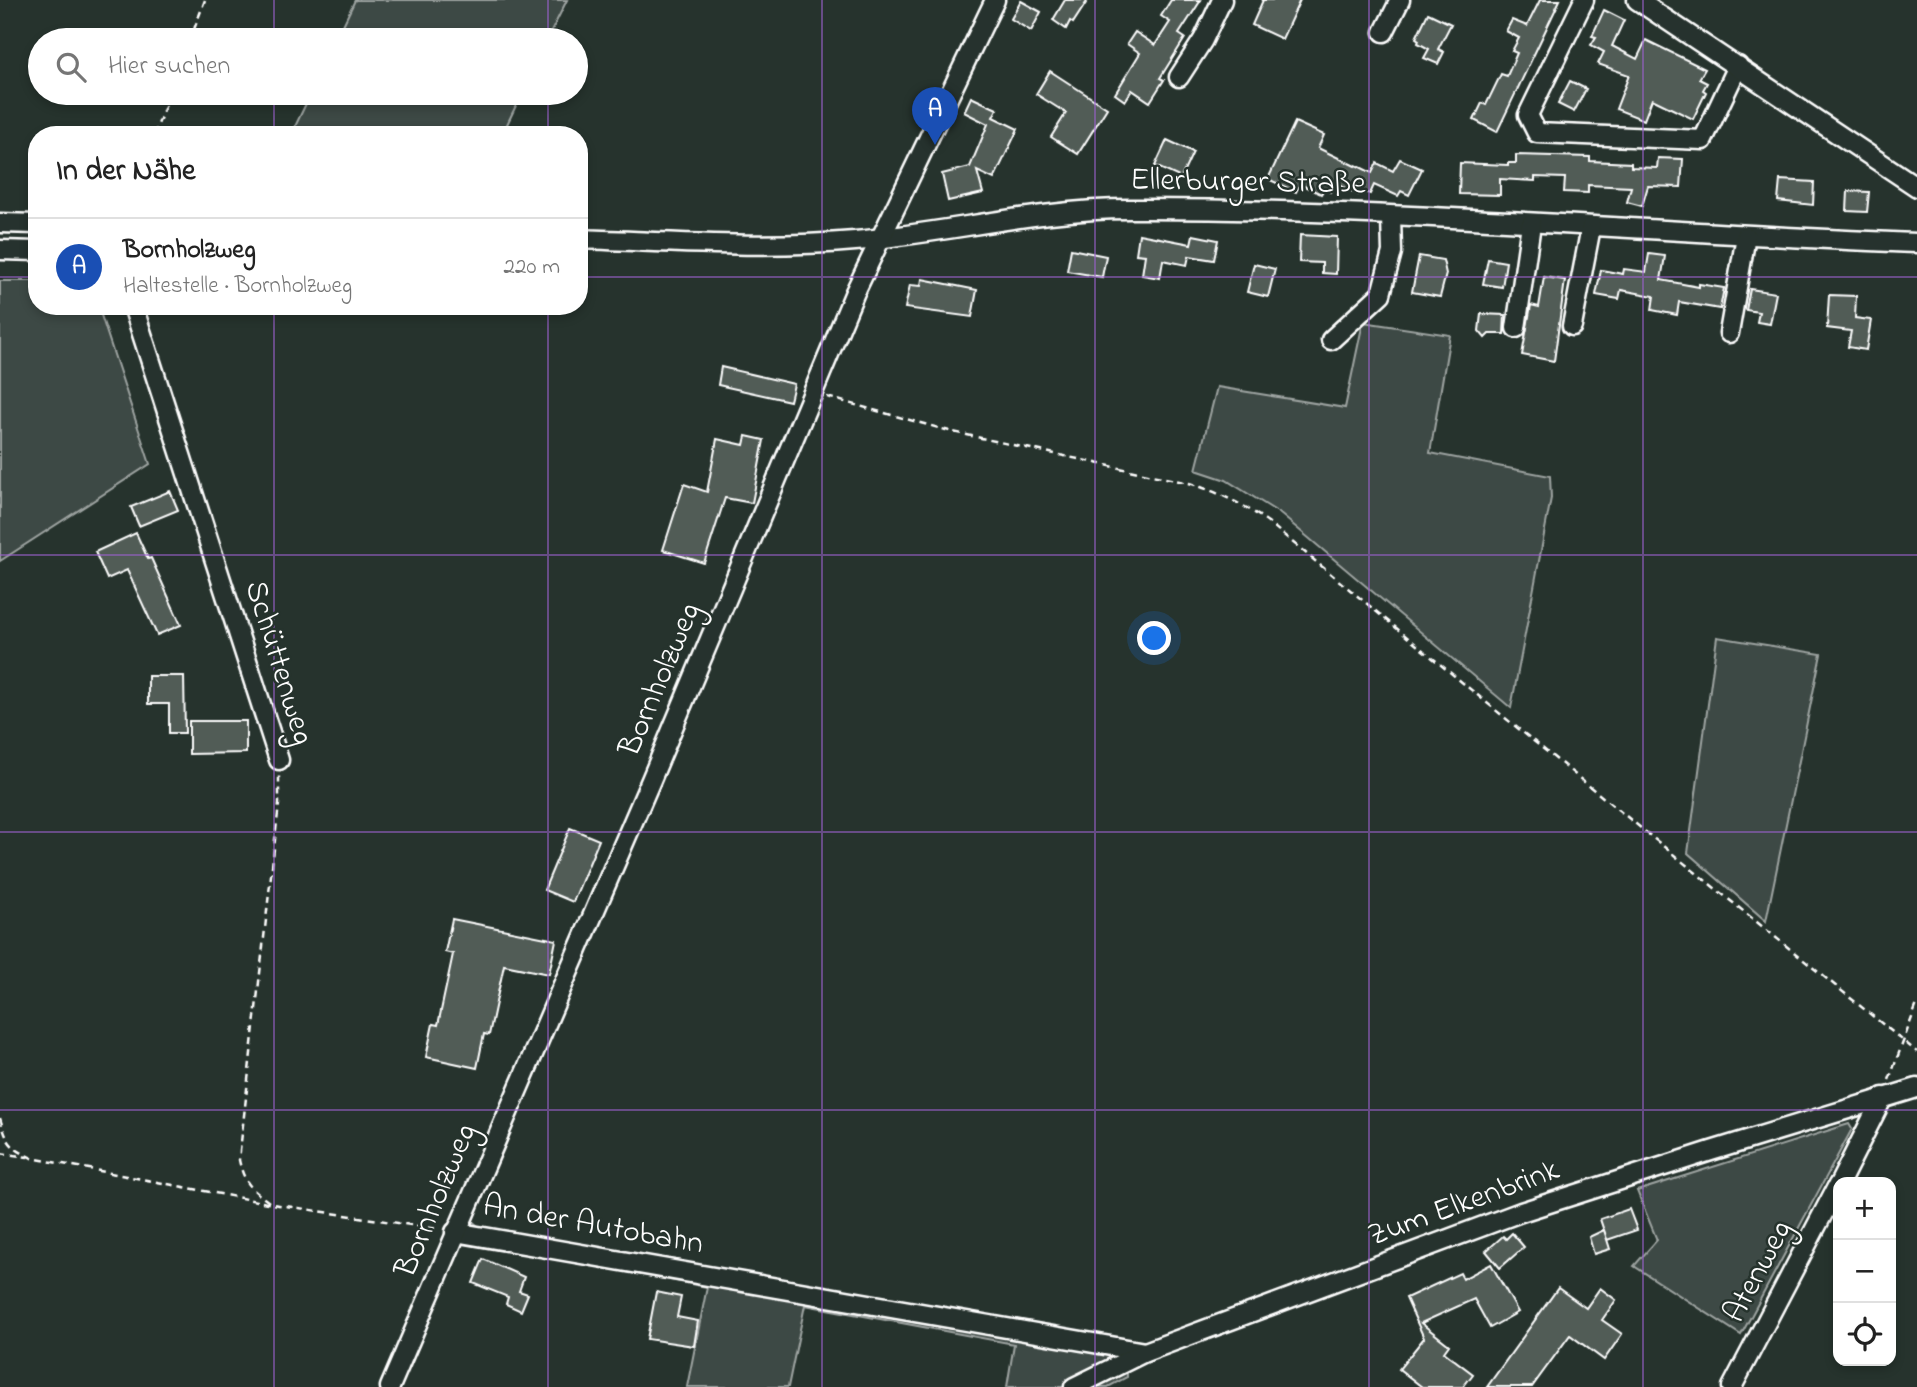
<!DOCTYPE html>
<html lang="de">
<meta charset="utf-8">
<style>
body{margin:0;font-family:"Indie Flower",sans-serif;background:#f2f2f2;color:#222}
.controls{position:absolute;right:21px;bottom:21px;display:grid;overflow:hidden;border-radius:14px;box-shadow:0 4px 10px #0003}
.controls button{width:63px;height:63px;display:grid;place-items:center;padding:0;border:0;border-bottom:2px solid #e0e0e0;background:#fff;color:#222;font:35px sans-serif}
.you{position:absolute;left:1155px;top:639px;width:24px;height:24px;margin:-18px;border:5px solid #fff;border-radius:50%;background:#1a73e8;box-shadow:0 0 0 10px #1a73e833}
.badge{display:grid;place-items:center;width:46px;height:46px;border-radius:50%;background:#0f766e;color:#fff;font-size:23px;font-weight:700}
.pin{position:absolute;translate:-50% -58px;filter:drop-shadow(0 2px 4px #0008)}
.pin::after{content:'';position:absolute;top:37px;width:24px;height:21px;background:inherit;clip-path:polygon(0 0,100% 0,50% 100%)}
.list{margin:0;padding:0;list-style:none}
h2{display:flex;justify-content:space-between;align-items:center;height:91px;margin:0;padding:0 28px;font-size:30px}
h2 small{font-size:23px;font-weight:400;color:#767676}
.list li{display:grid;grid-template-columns:46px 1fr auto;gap:21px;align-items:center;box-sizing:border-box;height:98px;padding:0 28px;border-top:2px solid #e0e0e0}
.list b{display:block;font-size:26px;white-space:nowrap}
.list p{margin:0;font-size:23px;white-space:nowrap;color:#767676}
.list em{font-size:23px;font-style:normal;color:#767676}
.icon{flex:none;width:38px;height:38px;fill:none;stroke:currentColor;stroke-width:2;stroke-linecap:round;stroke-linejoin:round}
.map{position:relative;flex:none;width:1917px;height:1387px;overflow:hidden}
.search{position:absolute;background:#fff;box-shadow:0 4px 10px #0003;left:28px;top:28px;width:560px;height:77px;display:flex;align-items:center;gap:18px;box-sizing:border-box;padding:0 24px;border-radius:38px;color:#767676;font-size:26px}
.panel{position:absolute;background:#fff;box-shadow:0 4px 10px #0003;left:28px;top:126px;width:560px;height:189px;border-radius:28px}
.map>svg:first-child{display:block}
.green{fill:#3e4944;stroke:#9ea4a2;stroke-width:2}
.building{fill:#515c57;stroke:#fff;stroke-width:2}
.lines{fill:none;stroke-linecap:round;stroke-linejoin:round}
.minor-casing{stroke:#fff;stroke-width:23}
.path{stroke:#fff;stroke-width:2.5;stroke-dasharray:7 5;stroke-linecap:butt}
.minor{stroke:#26332d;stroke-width:18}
.grid{fill:none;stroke:#9c61cf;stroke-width:2;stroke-opacity:0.55}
.labels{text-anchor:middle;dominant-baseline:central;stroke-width:5;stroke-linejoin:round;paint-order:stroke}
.street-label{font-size:32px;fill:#fff;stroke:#26332d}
</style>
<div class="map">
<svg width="1917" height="1387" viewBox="0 0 1917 1387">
<rect width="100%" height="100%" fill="#26332d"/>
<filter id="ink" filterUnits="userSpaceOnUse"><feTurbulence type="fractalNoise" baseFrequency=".0143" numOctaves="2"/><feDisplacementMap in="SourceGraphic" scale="14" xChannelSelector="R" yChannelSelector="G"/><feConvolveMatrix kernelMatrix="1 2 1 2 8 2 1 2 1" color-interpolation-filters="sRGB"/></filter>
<g filter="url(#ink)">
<g class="green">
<polygon points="355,0 567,0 547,40 336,40"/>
<polygon points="311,93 522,93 502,135 291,135"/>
<polygon points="0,281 37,281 37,306 98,306 150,464 0,561"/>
<polygon points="1363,322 1450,335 1430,453 1550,476 1551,498 1511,708 1279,513 1226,480 1196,470 1217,387 1345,408"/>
<polygon points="1717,637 1821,654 1766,921 1688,853"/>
<polygon points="1849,1124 1852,1129 1741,1335 1634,1266 1657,1240 1637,1191"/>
<polygon points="470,1219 478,1226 1111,1346 1126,1346 1127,1377 1108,1387 1007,1387 1014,1344 805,1305 788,1387 687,1387 707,1287 461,1241"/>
</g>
<g class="building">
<polygon points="1065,0 1088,0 1073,23 1070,21 1066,29 1053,20"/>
<polygon points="1171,0 1201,0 1179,34 1185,38 1160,78 1164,80 1150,102 1132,90 1125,101 1115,94 1140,53 1127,44 1135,32 1155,45 1170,22 1161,16"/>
<polygon points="1263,0 1300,0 1282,39 1252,25"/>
<polygon points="1540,0 1560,0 1497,132 1474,120 1482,103 1486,105 1501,74 1507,76 1517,53 1512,51 1519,38 1506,31 1512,20 1527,26"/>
<polygon points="1021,1 1041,12 1031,31 1011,19"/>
<polygon points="1604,10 1624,20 1612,46 1637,59 1646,40 1705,69 1699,79 1707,83 1703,90 1706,92 1693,119 1652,99 1644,120 1616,109 1629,75 1598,64 1604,52 1591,45 1596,37 1592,36"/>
<polygon points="1428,13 1451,24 1438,49 1444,52 1438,64 1424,58 1429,49 1418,43 1419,40 1416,38"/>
<polygon points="1050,71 1107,108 1078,154 1051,137 1066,113 1036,94"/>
<polygon points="1570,81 1586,89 1574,112 1558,104"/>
<polygon points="971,97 997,109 993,117 1018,129 994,179 977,171 983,193 948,201 942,174 970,167 988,124 964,112"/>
<polygon points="1295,122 1324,135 1318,148 1355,166 1356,165 1372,173 1377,163 1393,171 1400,159 1422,169 1409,195 1401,191 1398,196 1374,185 1370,194 1362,191 1359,195 1335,183 1330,192 1324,189 1321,194 1300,184 1296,192 1268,179"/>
<polygon points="1167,140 1193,152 1181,178 1155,166"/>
<polygon points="1516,155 1590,157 1590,161 1631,163 1631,167 1657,168 1658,158 1683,159 1681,187 1648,186 1642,206 1627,202 1631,187 1588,185 1588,193 1564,192 1565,178 1535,177 1535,181 1500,179 1500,195 1459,194 1460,163 1508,165 1508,163 1516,163"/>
<polygon points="1780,180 1814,182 1813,205 1778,201"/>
<polygon points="1848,191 1869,192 1867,212 1847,211"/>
<polygon points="1139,234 1191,244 1193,235 1218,240 1214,260 1189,256 1187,265 1163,260 1160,278 1142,275 1145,255 1136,254"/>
<polygon points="1300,235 1337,237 1336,274 1322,273 1322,263 1299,262"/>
<polygon points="1071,249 1106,256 1102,277 1067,271"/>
<polygon points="1649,254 1665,256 1661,280 1699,287 1699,284 1724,288 1720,309 1679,302 1677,315 1652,310 1654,296 1621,290 1619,299 1596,295 1601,270 1623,274 1624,269 1646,272"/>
<polygon points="1419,256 1443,260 1446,274 1440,297 1412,292"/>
<polygon points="1488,259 1506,262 1502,287 1483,284"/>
<polygon points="1254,264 1275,269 1268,297 1247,292"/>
<polygon points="1544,277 1565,280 1554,361 1522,355 1531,305 1539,307"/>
<polygon points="922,279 977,290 972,317 905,308 910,285 921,286"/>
<polygon points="1750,289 1776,293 1770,324 1757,322 1759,312 1746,310"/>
<polygon points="1829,295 1856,296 1855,318 1871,320 1866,350 1848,347 1851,331 1827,328"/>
<polygon points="1481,314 1505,315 1504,334 1489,334 1485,338 1479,331"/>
<polygon points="721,367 794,384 790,401 718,385"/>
<polygon points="746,436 764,440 752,503 725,498 704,563 663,550 684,484 707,492 717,439 744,445"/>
<polygon points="170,491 178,510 139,526 131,507"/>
<polygon points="136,533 148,559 151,558 181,625 157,635 127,570 107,579 95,552"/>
<polygon points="148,676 184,676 185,733 169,733 169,704 148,704"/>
<polygon points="189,721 246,721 246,753 189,754"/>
<polygon points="570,828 599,840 573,902 544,890"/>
<polygon points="452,919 556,940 549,974 504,965 489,1035 484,1034 477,1068 426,1057 433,1024 438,1025 453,954 445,952"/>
<polygon points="1629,1209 1637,1230 1607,1240 1600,1219"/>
<polygon points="1604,1230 1610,1249 1594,1254 1589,1237"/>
<polygon points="1512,1233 1524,1247 1500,1268 1486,1251 1503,1236 1506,1239"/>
<polygon points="483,1259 524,1277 519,1291 528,1294 521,1311 506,1304 508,1297 473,1283"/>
<polygon points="1491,1264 1518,1312 1490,1328 1474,1299 1421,1323 1449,1345 1444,1352 1473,1374 1463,1387 1422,1387 1399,1369 1424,1338 1406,1298 1460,1273 1463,1279"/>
<polygon points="1558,1288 1586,1308 1600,1288 1616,1300 1602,1320 1622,1334 1604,1360 1570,1335 1532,1387 1487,1387"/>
<polygon points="656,1292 681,1297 677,1317 698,1321 694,1346 647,1339"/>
</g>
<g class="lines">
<g class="minor-casing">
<g id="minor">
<polyline points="1584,0 1528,115 1537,133 1703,140 1738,66"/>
<polyline points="1637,0 1917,187"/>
<polyline points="1384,32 1400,0"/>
<polyline points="1179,77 1203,40 1222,0"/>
<polyline points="0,223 37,224"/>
<path d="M579,239C671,242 764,249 855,241C947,233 1038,209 1130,209C1392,208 1655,233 1917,243"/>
<polyline points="0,250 37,251"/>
<polyline points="133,306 279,760"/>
<polyline points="1572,326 1591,227"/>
<polyline points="1516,328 1531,224"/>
<polyline points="1729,333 1746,236"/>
<polyline points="1331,340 1381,294 1392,252 1391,216"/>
<polyline points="1840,1182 1883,1097"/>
<polyline points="455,1232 1145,1352"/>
<polyline points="390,1387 651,780 855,292 995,0"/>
<polyline points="1074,1387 1145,1352 1521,1212 1711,1151 1917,1088"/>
<polyline points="1732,1387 1838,1185"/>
</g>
</g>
<g class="path">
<polyline points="190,40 205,0"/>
<polyline points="154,135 170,93"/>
<path d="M827,397L953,432L1189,483C1218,492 1243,504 1268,522L1504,717L1917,1052"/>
<polyline points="1889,1080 1917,1004"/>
<path d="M0,1118C7,1142 9,1147 32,1158L272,1204L438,1229"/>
<polyline points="0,1153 28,1157"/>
<path d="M269,1202C251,1189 244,1183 239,1160L279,804V775"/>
</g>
<use href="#minor" class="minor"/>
</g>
</g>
<path class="grid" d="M274,0V40M548,0V40M822,0V1387M1095,0V1387M1369,0V1387M1643,0V1387M274,93V135M548,93V135M0,277H37M579,277H1917M274,306V1387M548,306V1387M0,555H1917M0,832H1917M0,1110H1917"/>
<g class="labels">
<g class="street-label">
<text transform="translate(1248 183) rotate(1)">Ellerburger Straße</text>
<text transform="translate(278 663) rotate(73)">Schüttenweg</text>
<text transform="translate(661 680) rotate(-67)">Bornholzweg</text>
<text transform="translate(437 1201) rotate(-67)">Bornholzweg</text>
<text transform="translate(1464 1204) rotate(-20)">Zum Elkenbrink</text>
<text transform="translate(593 1226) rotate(10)">An der Autobahn</text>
<text transform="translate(1759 1272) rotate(-62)">Atenweg</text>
</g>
</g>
</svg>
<div class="controls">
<button>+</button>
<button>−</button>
<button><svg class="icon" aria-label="locate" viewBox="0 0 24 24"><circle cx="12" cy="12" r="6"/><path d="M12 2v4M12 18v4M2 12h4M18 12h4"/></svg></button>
</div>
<div class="you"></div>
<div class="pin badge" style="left:935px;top:145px;background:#1a4fb4">A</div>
<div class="search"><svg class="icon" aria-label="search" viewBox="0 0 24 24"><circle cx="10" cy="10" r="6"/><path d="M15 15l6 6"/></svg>Hier suchen</div>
<section class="panel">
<h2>In der Nähe<small></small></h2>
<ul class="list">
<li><span class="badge" style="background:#1a4fb4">A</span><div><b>Bornholzweg</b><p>Haltestelle · Bornholzweg</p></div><em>220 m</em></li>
</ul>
</section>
</div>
